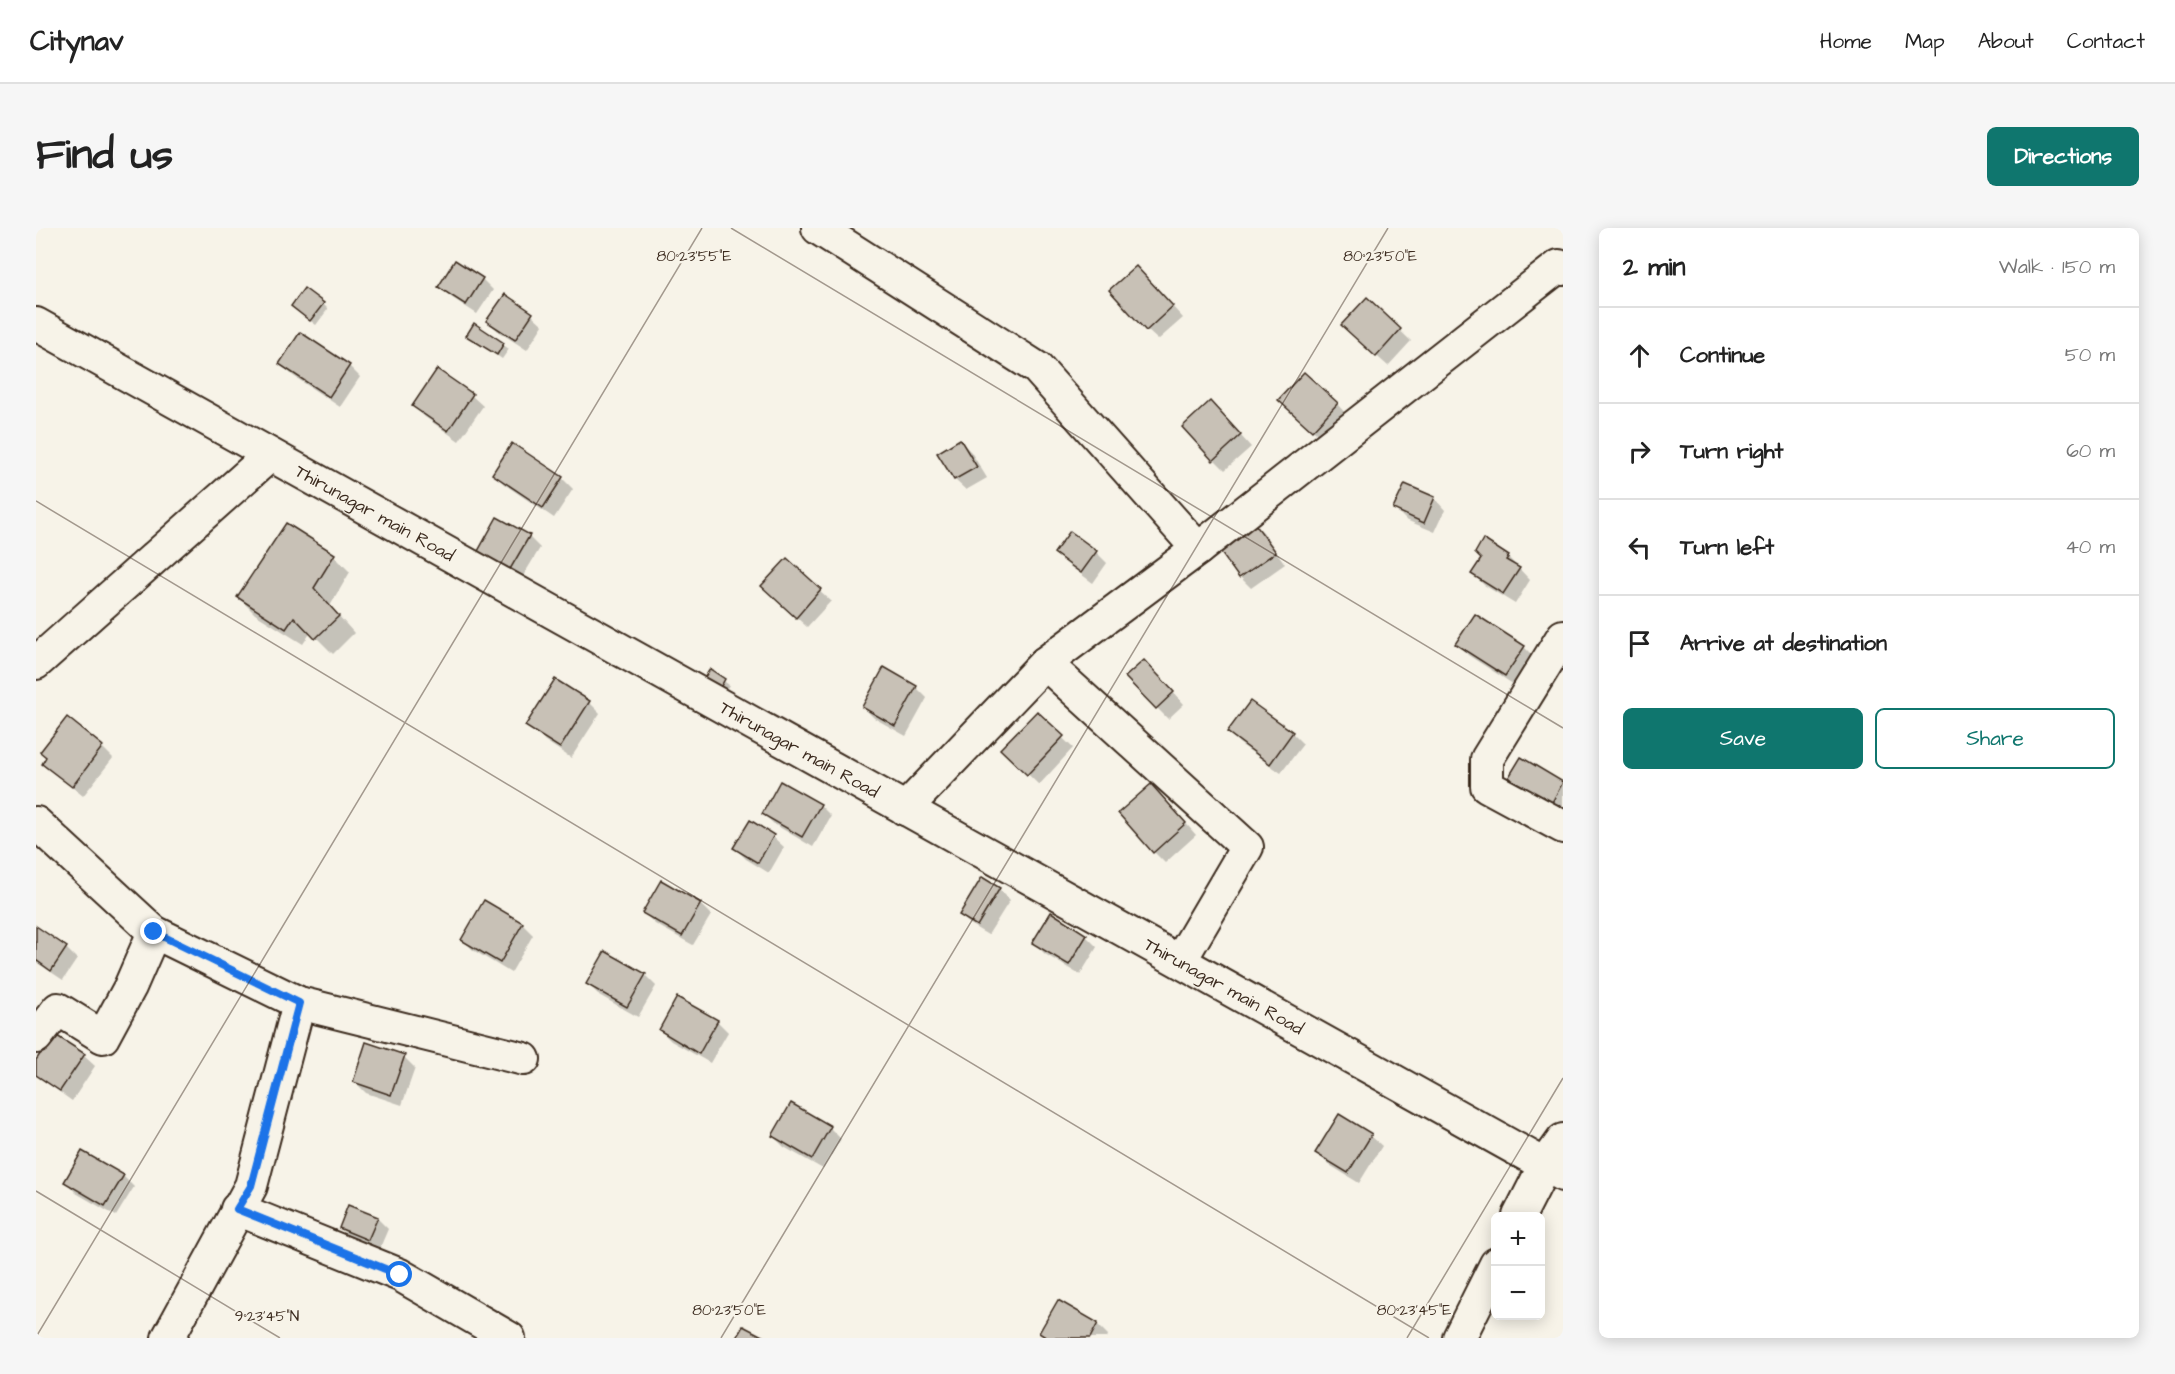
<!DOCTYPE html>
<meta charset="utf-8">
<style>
body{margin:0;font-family:"Architects Daughter",sans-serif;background:#f6f6f6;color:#222}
.controls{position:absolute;right:18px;bottom:18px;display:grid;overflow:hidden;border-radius:9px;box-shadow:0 3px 15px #0003}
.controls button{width:54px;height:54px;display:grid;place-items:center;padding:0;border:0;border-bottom:2px solid #e0e0e0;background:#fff;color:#222;font:30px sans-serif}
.stop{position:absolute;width:18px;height:18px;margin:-14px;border:4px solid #1a73e8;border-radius:50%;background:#fff}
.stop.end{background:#1a73e8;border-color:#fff;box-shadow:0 2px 6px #0008}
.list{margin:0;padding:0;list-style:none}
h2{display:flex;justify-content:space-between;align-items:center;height:78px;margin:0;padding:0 24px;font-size:26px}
h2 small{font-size:20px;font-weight:400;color:#767676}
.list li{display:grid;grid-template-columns:39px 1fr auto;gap:18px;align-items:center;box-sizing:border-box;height:96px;padding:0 24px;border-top:2px solid #e0e0e0}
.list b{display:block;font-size:22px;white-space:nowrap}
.list em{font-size:20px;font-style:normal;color:#767676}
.actions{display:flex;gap:12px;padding:18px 24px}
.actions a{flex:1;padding:14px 0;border:2px solid #0f766e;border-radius:9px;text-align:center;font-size:21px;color:#0f766e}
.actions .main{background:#0f766e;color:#fff}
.icon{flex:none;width:33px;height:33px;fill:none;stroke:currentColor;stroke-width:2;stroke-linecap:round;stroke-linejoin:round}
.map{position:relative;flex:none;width:1527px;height:1110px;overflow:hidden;border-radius:9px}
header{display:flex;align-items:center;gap:36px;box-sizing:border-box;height:84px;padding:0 30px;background:#fff;border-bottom:2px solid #e0e0e0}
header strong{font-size:28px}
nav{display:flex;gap:33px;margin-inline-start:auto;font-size:21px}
.intro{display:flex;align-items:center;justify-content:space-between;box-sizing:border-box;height:144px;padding:0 36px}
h1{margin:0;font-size:42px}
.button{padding:15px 27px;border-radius:9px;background:#0f766e;color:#fff;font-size:21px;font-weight:700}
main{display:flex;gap:36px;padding:0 36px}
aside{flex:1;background:#fff;border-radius:9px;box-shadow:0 3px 15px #0003}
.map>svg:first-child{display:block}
.shadow{fill:#0003}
.building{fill:#c8c1b6;stroke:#3b2a1e;stroke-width:1.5}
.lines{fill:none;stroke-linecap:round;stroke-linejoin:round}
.street-casing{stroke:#3b2a1e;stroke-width:36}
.street{stroke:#f7f3e8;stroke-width:32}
.route{stroke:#1a73e8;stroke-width:8}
.ticks{fill:none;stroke:#3b2a1e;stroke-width:1.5;stroke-opacity:0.45}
.labels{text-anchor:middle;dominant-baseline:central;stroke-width:4.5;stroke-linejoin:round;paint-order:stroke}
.street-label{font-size:18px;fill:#3b2a1e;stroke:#f7f3e8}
.ticks-label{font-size:15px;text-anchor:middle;fill:#3b2a1e;stroke:#f7f3e8;stroke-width:4.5;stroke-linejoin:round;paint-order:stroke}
</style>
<header>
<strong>Citynav</strong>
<nav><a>Home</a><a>Map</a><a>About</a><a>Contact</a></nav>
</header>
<div class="intro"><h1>Find us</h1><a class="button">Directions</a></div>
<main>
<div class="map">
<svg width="1527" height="1110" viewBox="0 0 1527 1110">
<rect width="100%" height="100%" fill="#f7f3e8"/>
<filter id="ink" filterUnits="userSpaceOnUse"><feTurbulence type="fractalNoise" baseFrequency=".0167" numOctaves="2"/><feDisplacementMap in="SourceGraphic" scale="12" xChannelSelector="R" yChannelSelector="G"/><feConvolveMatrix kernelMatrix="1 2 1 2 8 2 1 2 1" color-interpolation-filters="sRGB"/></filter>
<g filter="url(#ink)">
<g class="shadow">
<polygon points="446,51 457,62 441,86 415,69 404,59"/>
<polygon points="1111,51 1147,90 1122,112 1111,102"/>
<polygon points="469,68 496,87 507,97 491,122 463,104 452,93"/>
<polygon points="1332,72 1375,113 1352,138 1318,108"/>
<polygon points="287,76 292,81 280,97 262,83"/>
<polygon points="439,97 473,121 466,131 432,107"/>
<polygon points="245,136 313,138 324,149 304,179 256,147"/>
<polygon points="402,143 436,168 447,178 423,213 389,189 378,178"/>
<polygon points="1301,176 1311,187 1288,212 1255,183"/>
<polygon points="1185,186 1215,219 1189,242 1178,231"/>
<polygon points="924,213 935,224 951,250 930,262 919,252 903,225"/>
<polygon points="457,245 526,250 537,261 518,290 468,256"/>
<polygon points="1369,258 1399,271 1409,282 1399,304 1370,292 1359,281"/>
<polygon points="1216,294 1227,304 1249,336 1215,360 1204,349 1182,318"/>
<polygon points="493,309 504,320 484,353 442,324"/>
<polygon points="1447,313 1472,329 1494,352 1479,376 1448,357 1437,346 1447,331"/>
<polygon points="1060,324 1071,335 1057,355 1031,336 1020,325"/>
<polygon points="298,328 314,344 294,378 318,405 297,426 275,404 267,416 219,386 202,369"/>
<polygon points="751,332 795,373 771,399 738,369"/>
<polygon points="1421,416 1488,419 1499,430 1480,458 1432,427"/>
<polygon points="674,443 693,457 686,468"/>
<polygon points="1118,444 1148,476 1132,491 1121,480"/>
<polygon points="880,459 891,470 870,508 838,490 827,479"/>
<polygon points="553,474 564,485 535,530 502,508 491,497"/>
<polygon points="1001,485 1037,520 1003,557 966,521"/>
<polygon points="1193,504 1256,505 1267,516 1245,545 1203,515"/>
<polygon points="66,519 77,530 47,568 8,536 12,530"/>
<polygon points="1485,531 1527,556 1527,585 1484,563"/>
<polygon points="1126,568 1160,607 1129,635 1118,624"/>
<polygon points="784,577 795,588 777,619 738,596 727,586"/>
<polygon points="715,594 737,609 748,619 733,645 710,631 699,620"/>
<polygon points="963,661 974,672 952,707 935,697 924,687"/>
<polygon points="664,676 675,687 657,717 619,696 608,685"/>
<polygon points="486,696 497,707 475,745 437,722 427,712"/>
<polygon points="0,700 30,720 41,731 27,752 0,734"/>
<polygon points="1050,708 1061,719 1044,747 1009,726 998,715"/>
<polygon points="609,747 620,758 602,789 563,767 552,756"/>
<polygon points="681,793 692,804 674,835 635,813 624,802"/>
<polygon points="48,828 59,838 36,873 0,847 0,835"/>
<polygon points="368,829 379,840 366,877 330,865 319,854"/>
<polygon points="1304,888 1335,908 1346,918 1323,955 1292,936 1281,925"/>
<polygon points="794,900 805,911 787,941 748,919 737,908"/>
<polygon points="87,948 98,959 80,988 40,965 30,954"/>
<polygon points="341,990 352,1001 343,1022 315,1011 304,1000"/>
<polygon points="1022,1074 1061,1096 1072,1107 1071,1110 1010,1110 1005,1105"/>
</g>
<g class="building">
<polygon points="419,32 447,50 430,77 402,59"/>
<polygon points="1100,38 1137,78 1110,103 1073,62"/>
<polygon points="268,60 288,75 274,93 255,78"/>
<polygon points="469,66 497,85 479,112 450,93"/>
<polygon points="1331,69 1365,101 1340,129 1305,97"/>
<polygon points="438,95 468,115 461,127 430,108"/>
<polygon points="264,104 314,137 293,169 243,136"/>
<polygon points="401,141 437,166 412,203 376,178"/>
<polygon points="1268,144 1302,175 1276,203 1242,172"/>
<polygon points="1174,173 1205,207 1177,233 1146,199"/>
<polygon points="924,211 941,239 918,252 901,225"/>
<polygon points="476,215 527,249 507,280 456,246"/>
<polygon points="1369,256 1399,269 1388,295 1357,281"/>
<polygon points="461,289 494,307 473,343 441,325"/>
<polygon points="1216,292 1240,324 1203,350 1180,318"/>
<polygon points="250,295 299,326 278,360 303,388 279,411 258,389 250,401 201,369"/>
<polygon points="1034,303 1061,323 1045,345 1018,325"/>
<polygon points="1447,311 1473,328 1470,332 1484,340 1467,366 1435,346 1445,331 1439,325"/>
<polygon points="751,330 785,361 760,390 725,358"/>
<polygon points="1439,386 1489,418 1469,448 1419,416"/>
<polygon points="1108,432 1138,464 1120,481 1089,449"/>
<polygon points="848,439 881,458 859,498 826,479"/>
<polygon points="674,441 689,451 681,465 665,455"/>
<polygon points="519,451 554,473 524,520 489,498"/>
<polygon points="1214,473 1257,504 1234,536 1191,504"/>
<polygon points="1001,483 1028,508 991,547 964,521"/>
<polygon points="31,489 67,518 36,559 6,536 10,529 4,524"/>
<polygon points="1485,529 1527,554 1514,578 1471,552"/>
<polygon points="744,553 785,576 766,609 726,586"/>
<polygon points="1115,556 1150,595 1117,625 1082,585"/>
<polygon points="714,592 738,607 722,635 697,620"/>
<polygon points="946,649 964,660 941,698 923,687"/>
<polygon points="625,652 665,675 646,708 606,685"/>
<polygon points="448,672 487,695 464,735 425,712"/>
<polygon points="1015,684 1051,707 1033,737 996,715"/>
<polygon points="0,698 31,719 15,743 0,732"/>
<polygon points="569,723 610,746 591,779 550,756"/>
<polygon points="641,769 682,792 663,826 623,802"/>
<polygon points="18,806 49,826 24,863 0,847 0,832"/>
<polygon points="330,814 369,827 355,867 317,854"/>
<polygon points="755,875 795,898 776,931 736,908"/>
<polygon points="1303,886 1336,906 1312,945 1279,925"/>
<polygon points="46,923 88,947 69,978 28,954"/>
<polygon points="312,977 342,989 332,1012 303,1000"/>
<polygon points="1022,1072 1062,1095 1054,1110 1011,1110 1003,1105"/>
<polygon points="707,1098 730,1110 700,1110"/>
</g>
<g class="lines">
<g class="street-casing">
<g id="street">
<polyline points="782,0 1001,140 1162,321"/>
<path id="s1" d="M0,96L1527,947"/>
<polyline points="1527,408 1451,531 1451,558 1527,599"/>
<polyline points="0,435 234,227"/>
<polyline points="1009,435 1211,619 1144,733"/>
<polyline points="869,581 1009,435 1162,321 1523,38 1527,41"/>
<polyline points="0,595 118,704 263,775 488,831"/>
<polyline points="0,809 22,781 67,809 94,759 118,704"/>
<polyline points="201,981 364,1047 473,1110"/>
<polyline points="1483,988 1509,937 1527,912"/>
<polyline points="132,1110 215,958 263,775"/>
<polyline points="1423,1110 1460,1036"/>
</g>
</g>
<use href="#street" class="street"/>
</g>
</g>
<g class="lines" filter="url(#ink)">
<polyline class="route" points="118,704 263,775 215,958 201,981 364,1047"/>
</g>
<path class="ticks" d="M695,0L1527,500M0,273L1393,1110M0,963L244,1110M0,1109L666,0M685,1110L1352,0M1371,1110L1527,850"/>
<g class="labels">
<g class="street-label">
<text stroke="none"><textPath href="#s1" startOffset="388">Thirunagar main Road</textPath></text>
<text stroke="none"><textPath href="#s1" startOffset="874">Thirunagar main Road</textPath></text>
<text stroke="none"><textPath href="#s1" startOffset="1360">Thirunagar main Road</textPath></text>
</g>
</g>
<g class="ticks-label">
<text x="658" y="33">80°23'55"E</text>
<text x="1344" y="33">80°23'50"E</text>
<text x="693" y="1087">80°23'50"E</text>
<text x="1378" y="1087">80°23'45"E</text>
<text x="231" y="1093">9°23'45"N</text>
</g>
</svg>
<div class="controls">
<button>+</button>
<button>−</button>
</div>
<div class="stop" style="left:364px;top:1047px"></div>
<div class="stop end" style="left:118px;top:704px"></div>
</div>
<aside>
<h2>2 min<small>Walk · 150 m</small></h2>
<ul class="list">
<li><svg class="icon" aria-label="ahead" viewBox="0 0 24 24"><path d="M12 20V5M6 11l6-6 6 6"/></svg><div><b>Continue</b></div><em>50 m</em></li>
<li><svg class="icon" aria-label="right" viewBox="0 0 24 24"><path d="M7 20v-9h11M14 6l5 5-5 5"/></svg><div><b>Turn right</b></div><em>60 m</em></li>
<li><svg class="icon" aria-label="left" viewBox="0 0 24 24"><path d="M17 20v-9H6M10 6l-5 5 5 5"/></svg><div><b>Turn left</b></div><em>40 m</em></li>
<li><svg class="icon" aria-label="arrive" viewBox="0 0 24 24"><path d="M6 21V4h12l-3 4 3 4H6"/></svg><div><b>Arrive at destination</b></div></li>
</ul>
<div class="actions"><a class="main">Save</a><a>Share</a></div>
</aside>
</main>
